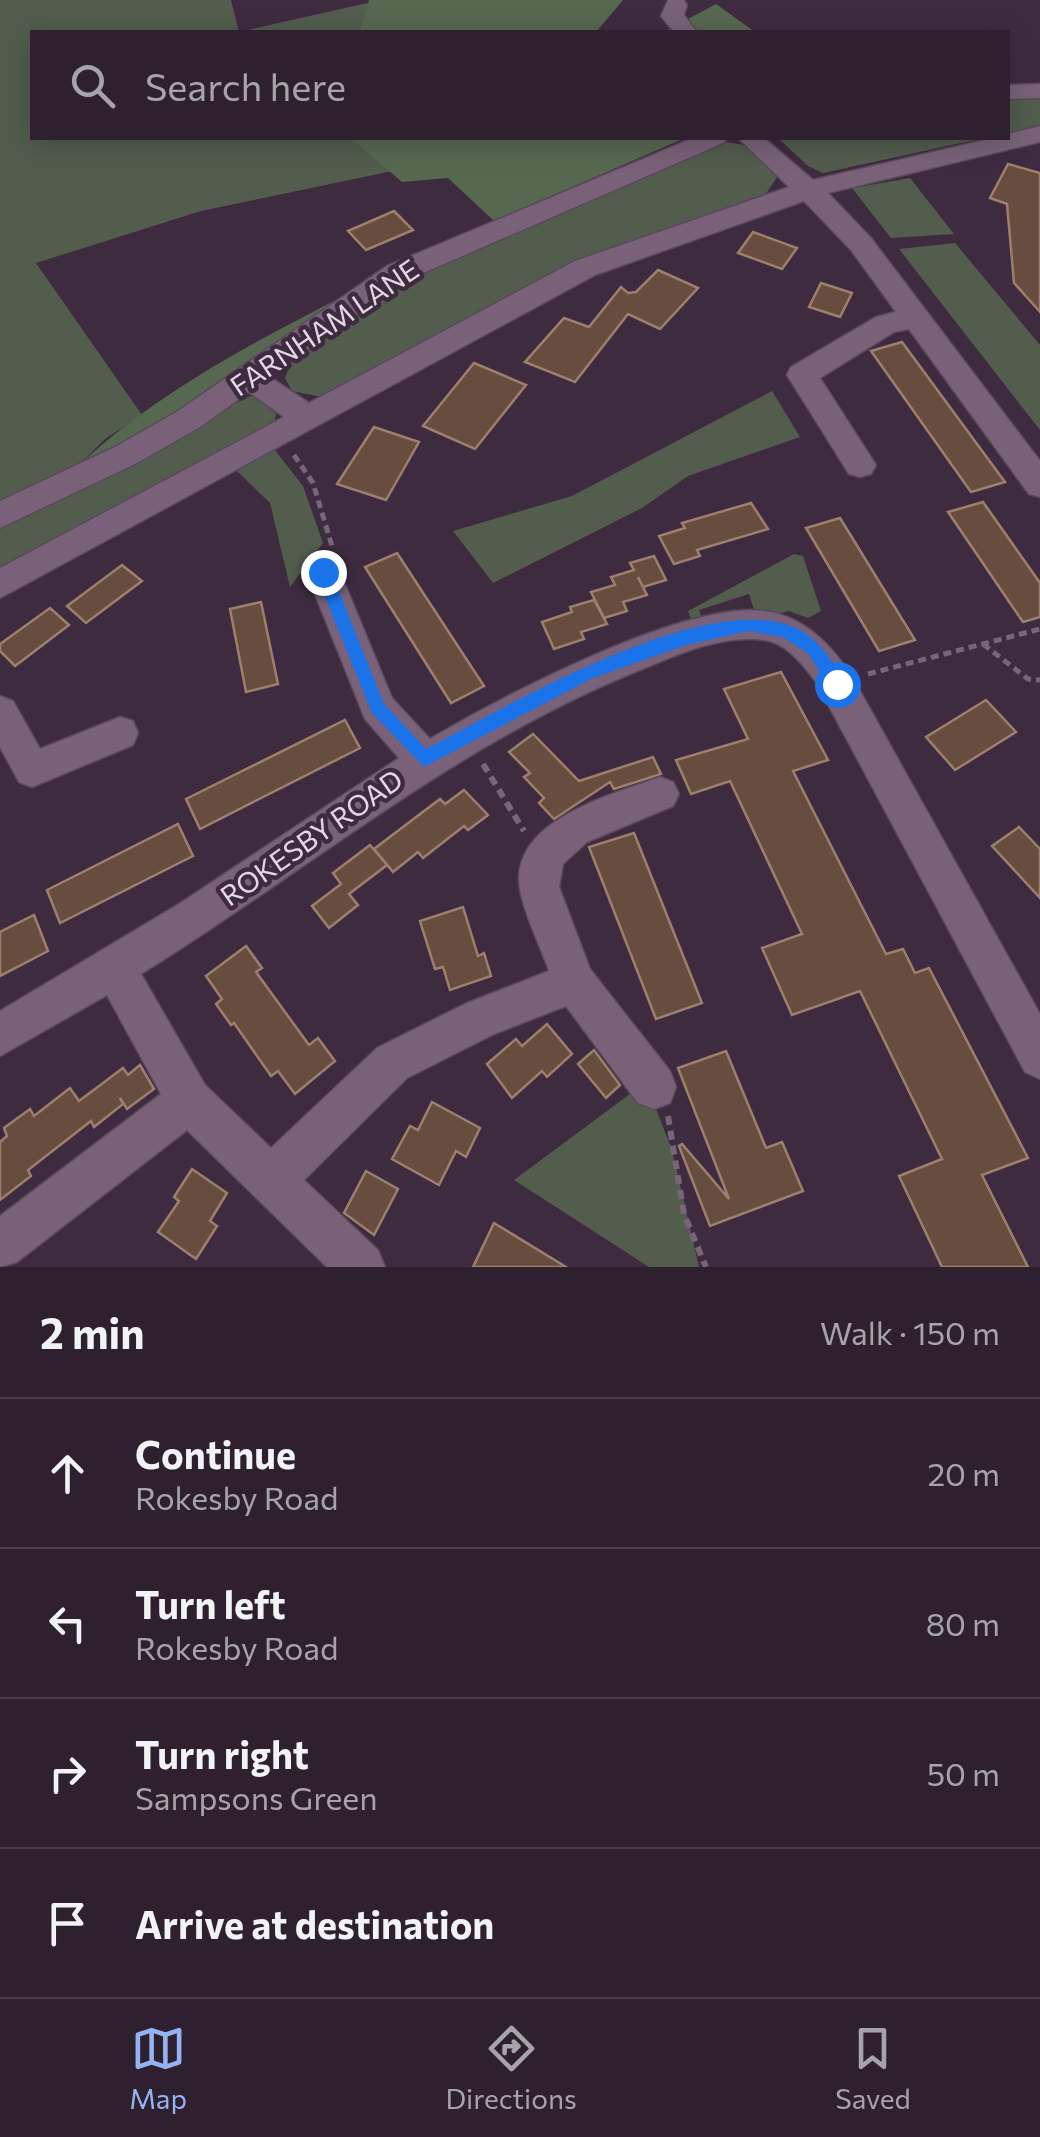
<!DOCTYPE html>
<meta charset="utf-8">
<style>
body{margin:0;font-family:Commissioner,sans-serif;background:#3b2d3b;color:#f1f3f6}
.stop{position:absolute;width:30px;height:30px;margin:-22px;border:8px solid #1a73e8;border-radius:50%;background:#fff}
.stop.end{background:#1a73e8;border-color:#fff;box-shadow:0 2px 10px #0008}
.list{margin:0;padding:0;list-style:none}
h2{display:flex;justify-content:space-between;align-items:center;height:130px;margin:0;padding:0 40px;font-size:42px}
h2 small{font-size:32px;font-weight:400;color:#a7a3aa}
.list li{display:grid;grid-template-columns:65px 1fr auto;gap:30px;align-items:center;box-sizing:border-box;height:150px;padding:0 40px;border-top:2px solid #4a3e4b}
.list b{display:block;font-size:38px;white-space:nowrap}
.list p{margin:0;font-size:32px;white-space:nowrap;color:#a7a3aa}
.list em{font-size:32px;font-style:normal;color:#a7a3aa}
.icon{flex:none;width:55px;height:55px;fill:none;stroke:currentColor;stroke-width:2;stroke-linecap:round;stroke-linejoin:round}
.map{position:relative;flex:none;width:1040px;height:1267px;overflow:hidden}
.search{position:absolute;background:#2f202f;box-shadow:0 5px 25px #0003;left:30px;right:30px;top:30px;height:110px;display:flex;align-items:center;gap:25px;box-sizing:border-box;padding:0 35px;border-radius:0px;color:#a7a3aa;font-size:38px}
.sheet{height:730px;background:#2f202f}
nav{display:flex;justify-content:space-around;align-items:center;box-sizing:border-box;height:140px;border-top:2px solid #4a3e4b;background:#2f202f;font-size:28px;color:#a7a3aa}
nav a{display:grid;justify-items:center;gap:5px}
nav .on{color:#95b2f1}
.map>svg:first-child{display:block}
.green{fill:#525d4e}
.forest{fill:#576850}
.building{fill:#674d3e;stroke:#9d7f6e;stroke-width:2.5}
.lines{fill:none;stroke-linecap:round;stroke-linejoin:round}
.minor-casing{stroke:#5a495a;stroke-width:3}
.path-far1{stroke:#767;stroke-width:5;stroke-dasharray:8 5;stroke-linecap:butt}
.path{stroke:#767;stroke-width:6;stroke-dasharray:9 6;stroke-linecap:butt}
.minor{fill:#796279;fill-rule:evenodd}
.route{fill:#1a73e8}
.labels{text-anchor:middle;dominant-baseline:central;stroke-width:9;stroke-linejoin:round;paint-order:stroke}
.street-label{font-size:28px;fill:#e4d7e4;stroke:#3f2b3f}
</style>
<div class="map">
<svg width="1040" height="1267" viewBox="0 0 1040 1267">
<rect width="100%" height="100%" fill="#3f2b3f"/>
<g class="green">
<polygon points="0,0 231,0 239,32 372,2 366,32 32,32 32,138 360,138 397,170 201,211 36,263 142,415 105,439 66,478 0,511"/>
<polygon points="1040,96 1040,127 1008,133 1008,97"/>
<polygon points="778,138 984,138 823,173 808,166"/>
<path d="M723,142C748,144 771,151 777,177L764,197L322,397L292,391L285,378L292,360L412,274Z"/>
<polygon points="910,178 954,234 891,238 852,188"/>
<polygon points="955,243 1040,345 1040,430 899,249"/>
<polygon points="772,391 800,437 688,476 642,508 493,583 453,531 572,496"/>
<polygon points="252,395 269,399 277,406 275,421 266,429 0,577 0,522"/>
<polygon points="274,449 303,486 323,543 290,587 270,503 237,471"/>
<polygon points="794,554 803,556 821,611 808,618 789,611 757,619 749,594 699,610 707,632 697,635 688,611"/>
<polygon points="638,1088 649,1091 672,1150 699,1267 649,1267 514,1180"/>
</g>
<g class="forest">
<polygon points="369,0 623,0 596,32 360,32"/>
<polygon points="716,4 755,32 664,32"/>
<polygon points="354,138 685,138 494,221 448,178 402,182 355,142"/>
<path d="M378,279L239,381L66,478C148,394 274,331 378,279Z"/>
</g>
<g class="building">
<polygon points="1008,164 1040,173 1040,312 1014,283 1007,204 990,198"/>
<polygon points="394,211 413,230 366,250 348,231"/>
<polygon points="753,232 797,248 782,269 738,253"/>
<polygon points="658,270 698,288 660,329 628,314 575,382 525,362 564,318 589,327 621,287 628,293 636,292"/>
<polygon points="821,283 852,293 840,317 809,307"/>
<polygon points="902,342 1005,482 971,492 871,351"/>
<polygon points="474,363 526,385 475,449 423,426"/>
<polygon points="374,427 419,442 386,500 337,484"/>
<polygon points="983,502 1040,583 1040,617 1023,622 948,512"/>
<polygon points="751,503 768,529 697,550 700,556 674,564 659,536 685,528 682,523"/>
<polygon points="840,518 915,640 879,651 806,528"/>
<polygon points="397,553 484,686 451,703 365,567"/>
<polygon points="654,556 666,580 643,587 638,577 647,595 623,602 627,611 604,618 591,592 615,585 611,577 634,570 630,563"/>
<polygon points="122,565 142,581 86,623 67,606"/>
<polygon points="594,600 607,624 581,632 584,639 554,649 542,622 572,612 570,607"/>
<polygon points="261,602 278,684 246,692 230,609"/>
<polygon points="50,608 69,625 15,666 0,651 0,644"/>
<polygon points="781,672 828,760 793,771 886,954 903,949 915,973 929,968 1028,1158 982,1175 1028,1267 942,1267 899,1176 942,1159 860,991 792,1015 762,948 802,934 730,781 691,794 676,760 748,739 724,689"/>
<polygon points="986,700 1016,732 955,770 926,737"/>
<polygon points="345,720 360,748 200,829 186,799"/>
<polygon points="533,734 579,781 653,757 661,774 614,789 610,782 554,819 539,803 544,798 524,777 530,773 509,752"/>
<polygon points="464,790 488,815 468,830 464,826 423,858 418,852 393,872 374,849 440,799 445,804"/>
<polygon points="178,824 193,856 60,923 47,890"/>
<polygon points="1019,827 1040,849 1040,898 992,846"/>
<polygon points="634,833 702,1003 656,1019 589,847"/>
<polygon points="370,845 387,865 349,894 358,905 329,928 312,906 341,884 333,873"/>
<polygon points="463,907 478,956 484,953 491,976 450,990 443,967 435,969 420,921"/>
<polygon points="34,915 48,951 0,976 0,932"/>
<polygon points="246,946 262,968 256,972 309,1045 318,1038 335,1061 295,1094 278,1071 271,1076 234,1023 231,1025 216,1004 222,999 206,976"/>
<polygon points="547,1024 572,1054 547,1077 542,1071 512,1098 487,1064 516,1039 522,1046"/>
<polygon points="594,1050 620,1085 606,1098 578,1064"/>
<polygon points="726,1051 766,1148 782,1142 803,1191 710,1226 679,1146 682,1144 729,1199 678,1068"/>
<polygon points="140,1065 154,1089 127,1109 120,1098 123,1104 94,1127 91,1121 28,1170 31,1176 0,1200 0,1142 7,1136 4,1128 30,1109 34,1116 70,1088 79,1101 123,1068 128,1075"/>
<polygon points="432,1102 480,1128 466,1157 456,1151 439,1185 392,1159 410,1126 418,1130"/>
<polygon points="192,1169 227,1193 210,1221 217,1226 196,1259 158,1232 179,1201 174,1197"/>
<polygon points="366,1171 398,1189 374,1235 344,1213"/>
<polygon points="494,1223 566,1267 473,1267"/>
</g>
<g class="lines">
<g class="minor-casing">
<g id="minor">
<polygon points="668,0 684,0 687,5 684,15 697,32 674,32 661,16"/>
<polygon points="1040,84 1040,98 1008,99 1008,85"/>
<polygon points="1040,126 1040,142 828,193 871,238 1040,461 1040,497 1029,494 909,329 894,332 820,378 876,465 871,474 860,477 849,474 787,375 791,367 876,317 896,312 851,250 804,201 595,275 0,598 0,568 284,417 249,392 200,427 137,463 0,528 0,501 115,447 178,411 387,266 693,138 727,138 723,143 407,280 270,377 309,403 575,261 789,187 738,138 764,138 813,180 993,138 1008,138 1008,134"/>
<path d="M323,558L335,562L340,572L392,698L430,739C501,697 685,600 765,611C804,617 828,642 850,673L1040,1014V1079L1025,1072L816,682C803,665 787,643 764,640C723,634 678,654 640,670C457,743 307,871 141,974L205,1085L271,1148L377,1048L467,1003L549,971C540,945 525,916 520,890C508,820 612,795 660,777L673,782L679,794L673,806L587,842L563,864L559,887L590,969L670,1071L676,1087L670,1103L654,1109L638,1103L566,1006L494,1034L407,1078L304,1180L378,1250L385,1267H327L187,1130L17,1262L0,1267V1216L161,1094L107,995L0,1056V1011L179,904L399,758L365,719L306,572L311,562Z"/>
<polygon points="0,696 13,701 40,749 120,717 133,721 138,733 133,745 32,787 19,782 0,747"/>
</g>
</g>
<g class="path-far1">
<polyline points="294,455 313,483 332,546"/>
<polyline points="983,644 1028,679 1040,680"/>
<polyline points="868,674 1040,629"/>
</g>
<g class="path">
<polyline points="483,764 524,831"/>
<polyline points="668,1116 684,1214 706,1267"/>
</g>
<use href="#minor" class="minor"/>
</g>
<path class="route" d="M323,566L331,572L384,704L426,749C508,706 697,594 788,625C816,634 832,659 845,684L837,691L831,689L808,653L783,637L748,631L686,645L593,678L424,767L372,713L315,572Z"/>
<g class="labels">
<g class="street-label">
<text transform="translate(324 327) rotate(-34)">FARNHAM LANE</text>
<text transform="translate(311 837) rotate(-35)">ROKESBY ROAD</text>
</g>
</g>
</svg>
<div class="stop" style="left:837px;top:684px"></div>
<div class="stop end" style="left:323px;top:572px"></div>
<div class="search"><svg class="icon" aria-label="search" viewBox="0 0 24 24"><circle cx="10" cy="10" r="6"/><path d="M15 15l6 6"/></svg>Search here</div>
</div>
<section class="sheet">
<h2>2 min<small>Walk · 150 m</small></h2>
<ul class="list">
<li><svg class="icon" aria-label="ahead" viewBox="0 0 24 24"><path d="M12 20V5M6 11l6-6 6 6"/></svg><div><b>Continue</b><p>Rokesby Road</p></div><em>20 m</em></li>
<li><svg class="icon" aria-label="left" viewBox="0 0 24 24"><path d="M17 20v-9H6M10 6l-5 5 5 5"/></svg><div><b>Turn left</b><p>Rokesby Road</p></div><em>80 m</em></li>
<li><svg class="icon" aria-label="right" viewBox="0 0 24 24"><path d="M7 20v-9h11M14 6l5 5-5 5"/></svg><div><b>Turn right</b><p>Sampsons Green</p></div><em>50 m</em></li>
<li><svg class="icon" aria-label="arrive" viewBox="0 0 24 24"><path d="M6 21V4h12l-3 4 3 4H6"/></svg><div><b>Arrive at destination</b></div></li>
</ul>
</section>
<nav>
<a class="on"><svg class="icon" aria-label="map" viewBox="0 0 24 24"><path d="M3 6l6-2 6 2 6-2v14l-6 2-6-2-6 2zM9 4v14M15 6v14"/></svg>Map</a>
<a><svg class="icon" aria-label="directions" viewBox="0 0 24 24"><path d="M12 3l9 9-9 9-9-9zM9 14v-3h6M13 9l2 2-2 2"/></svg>Directions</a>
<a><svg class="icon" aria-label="saved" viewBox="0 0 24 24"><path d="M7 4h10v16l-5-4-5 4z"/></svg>Saved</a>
</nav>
